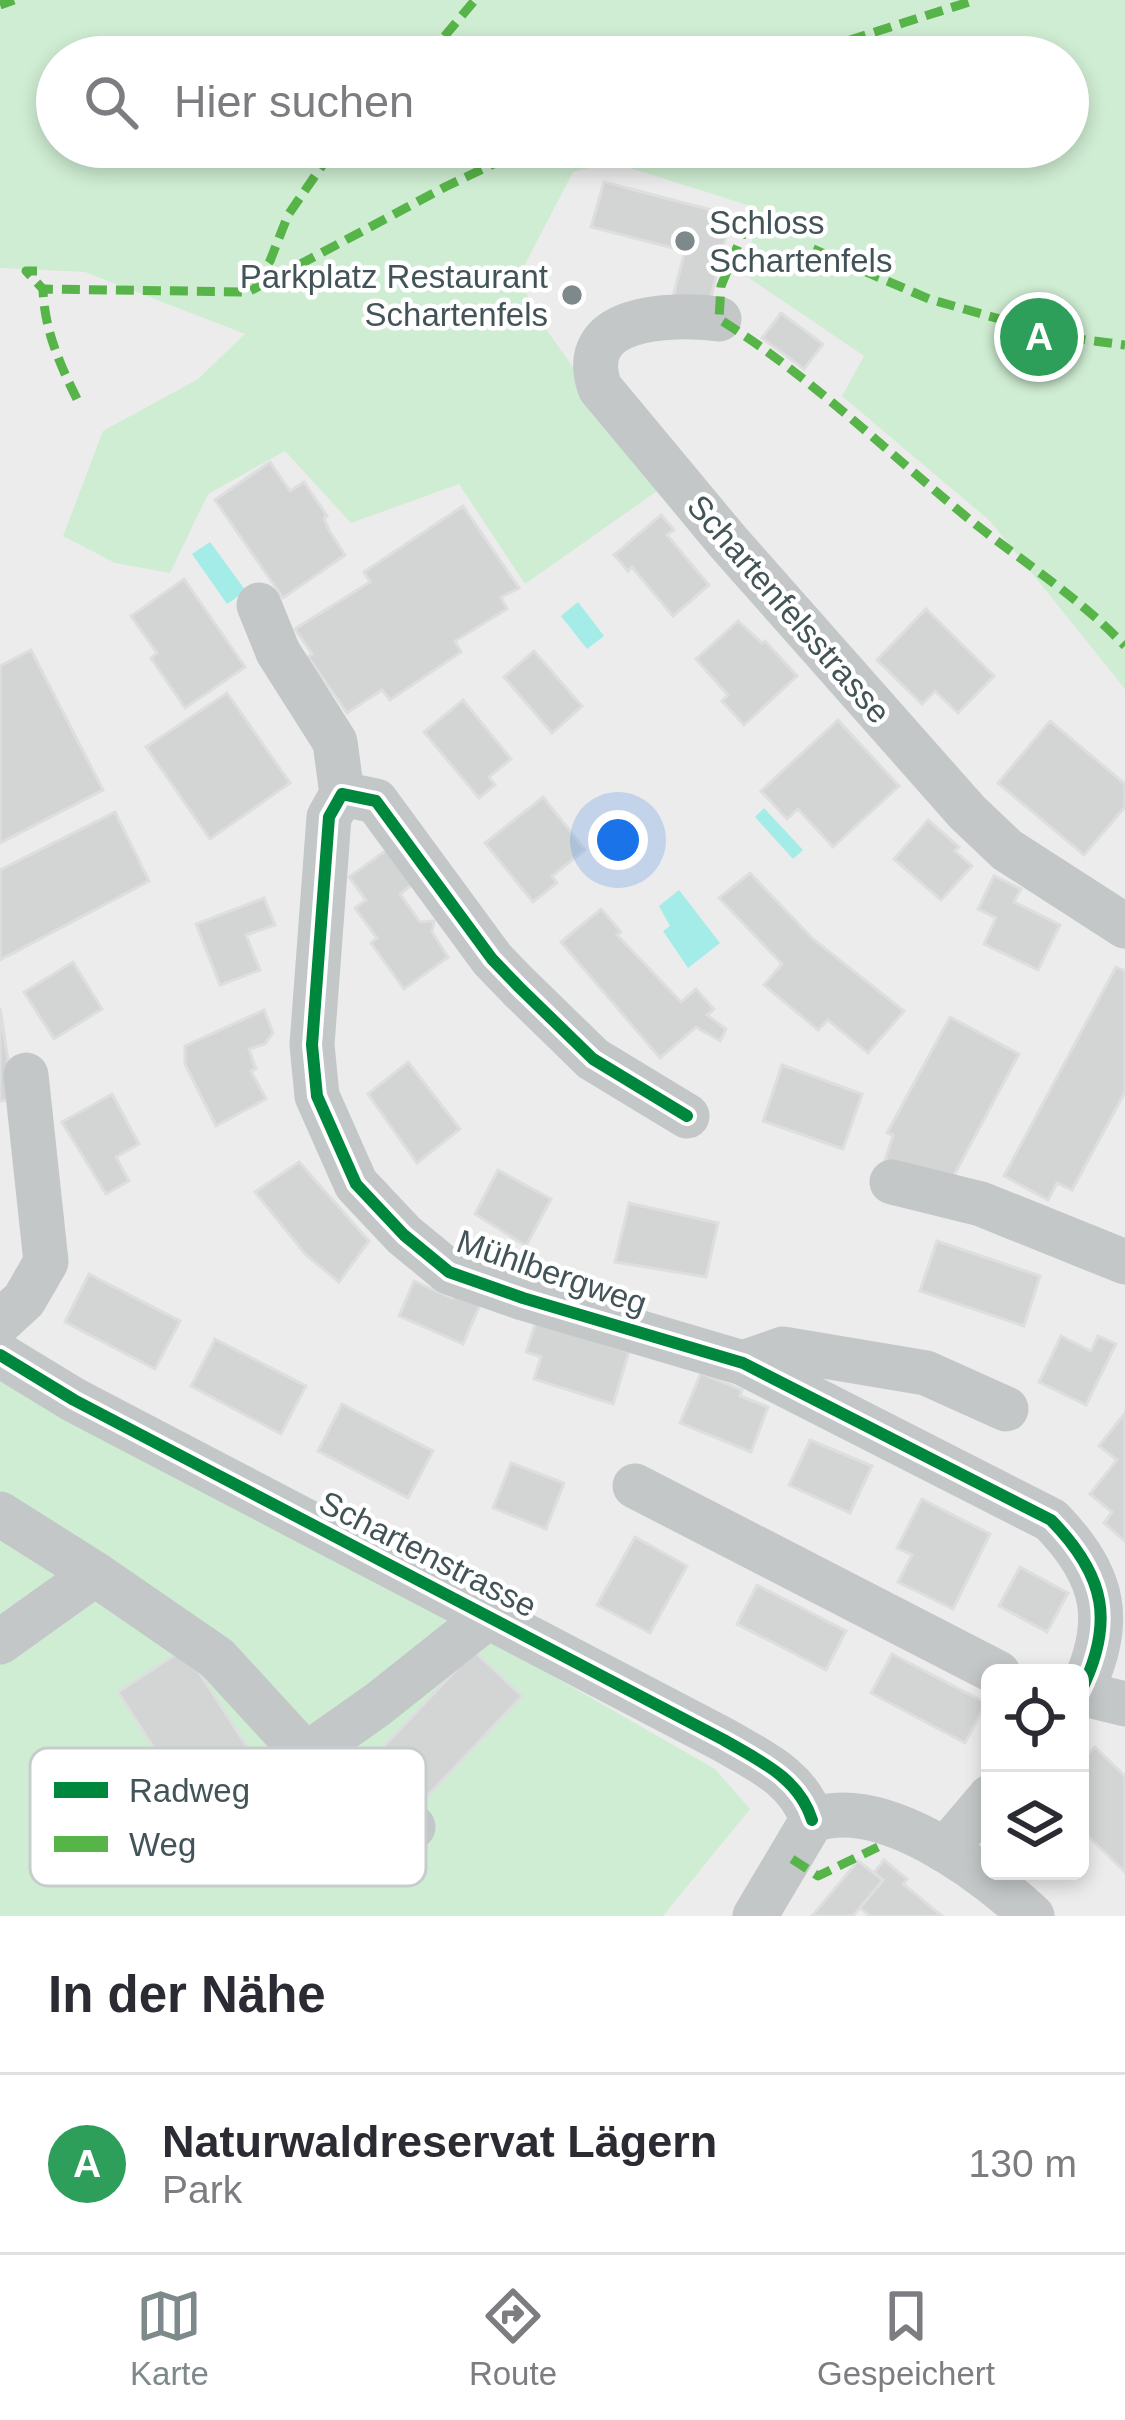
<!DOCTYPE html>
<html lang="de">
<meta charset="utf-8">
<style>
body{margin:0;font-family:Helvetica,sans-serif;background:#f7f7f7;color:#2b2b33}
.controls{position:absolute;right:36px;bottom:36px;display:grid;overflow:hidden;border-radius:18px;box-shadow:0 6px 18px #0003}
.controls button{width:108px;height:108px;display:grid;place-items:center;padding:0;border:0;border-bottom:3px solid #e1e1e2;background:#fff;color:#2b2b33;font:60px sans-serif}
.you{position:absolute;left:618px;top:840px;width:42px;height:42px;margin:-30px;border:9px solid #fff;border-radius:50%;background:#1a73e8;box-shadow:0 0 0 18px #1a73e833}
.badge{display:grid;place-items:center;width:78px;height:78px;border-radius:50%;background:#7e898c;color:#fff;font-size:39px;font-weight:700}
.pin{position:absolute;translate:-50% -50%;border:6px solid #fff;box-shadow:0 3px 12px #0006}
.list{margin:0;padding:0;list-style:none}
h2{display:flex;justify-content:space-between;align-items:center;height:156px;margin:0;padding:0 48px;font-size:51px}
h2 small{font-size:39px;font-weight:400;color:#7c7c81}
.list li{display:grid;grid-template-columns:78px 1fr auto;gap:36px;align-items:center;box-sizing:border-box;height:180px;padding:0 48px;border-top:3px solid #e1e1e2}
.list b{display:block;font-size:45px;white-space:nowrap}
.list p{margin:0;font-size:39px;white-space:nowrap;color:#7c7c81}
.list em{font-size:39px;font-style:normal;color:#7c7c81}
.icon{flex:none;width:66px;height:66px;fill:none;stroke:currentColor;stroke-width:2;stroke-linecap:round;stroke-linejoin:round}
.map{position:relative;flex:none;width:1125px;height:1916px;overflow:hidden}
.search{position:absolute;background:#fff;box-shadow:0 6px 18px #0003;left:36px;right:36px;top:36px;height:132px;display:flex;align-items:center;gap:30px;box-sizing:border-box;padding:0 42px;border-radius:66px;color:#7c7c81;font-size:45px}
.sheet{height:336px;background:#fff}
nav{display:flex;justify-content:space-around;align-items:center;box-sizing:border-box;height:168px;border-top:3px solid #e1e1e2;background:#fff;font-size:33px;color:#7c7c81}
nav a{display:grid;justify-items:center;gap:6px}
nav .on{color:#7e898c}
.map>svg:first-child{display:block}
.green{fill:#cfedd3;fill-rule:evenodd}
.water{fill:#a3ece8}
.building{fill:#d3d5d5;stroke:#dededf;stroke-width:3}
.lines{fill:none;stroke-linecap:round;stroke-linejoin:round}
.minor{stroke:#c3c7c8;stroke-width:45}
.quiet{stroke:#57b448;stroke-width:9;stroke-dasharray:18 9;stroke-linecap:butt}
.cycleway-casing{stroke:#fff;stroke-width:20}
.cycleway{stroke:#00873e;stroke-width:12}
.poi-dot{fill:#7e898c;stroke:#fff;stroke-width:4.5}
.labels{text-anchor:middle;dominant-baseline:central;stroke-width:9;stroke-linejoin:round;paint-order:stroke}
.poi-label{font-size:33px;fill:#435458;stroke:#fff;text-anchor:start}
.street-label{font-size:33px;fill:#435458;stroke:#fff}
.key{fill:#fff;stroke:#c7cccd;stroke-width:3}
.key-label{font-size:33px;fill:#435458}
</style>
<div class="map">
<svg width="1125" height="1916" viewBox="0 0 1125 1916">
<rect width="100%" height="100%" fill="#edecec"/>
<g class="green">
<path d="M0,0H1125V689L990,521L842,396L864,356L746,276L757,208L611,162L573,172L520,274L533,311L660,489L525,584L459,484L351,523L285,451L208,494L170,573L115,563L63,536L103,431L198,379L245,334L85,272L0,268ZM57,57H1068V147H57Z"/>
<polygon points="0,1379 438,1610 715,1769 750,1809 663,1916 0,1916"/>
</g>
<g class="water">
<polygon points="210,542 246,591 227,604 192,554"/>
<polygon points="578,602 604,636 587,649 561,616"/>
<polygon points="764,808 803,850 793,859 755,817"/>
<polygon points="679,890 720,943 688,968 663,931 670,926 659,906"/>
</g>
<g class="building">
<polygon points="604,182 731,215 709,305 673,297 685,251 591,227"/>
<polygon points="781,313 823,344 804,369 762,338"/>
<polygon points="270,462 290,491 304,482 327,516 324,518 329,530 345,555 283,598 215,500"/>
<polygon points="463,506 519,588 501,597 507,609 455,641 461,652 390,700 382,690 347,713 308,657 312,654 295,629 370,582 364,572"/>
<polygon points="661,515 674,530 667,535 709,585 673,616 632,567 628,571 614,555"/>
<polygon points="184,579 245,667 185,708 151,658 157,653 131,616"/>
<polygon points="926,609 994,676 958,713 935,691 922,704 877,660"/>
<polygon points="738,621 762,643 765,641 797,676 744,725 722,701 728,695 696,659"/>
<polygon points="31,650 103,790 0,843 0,666"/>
<polygon points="534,651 582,706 552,733 504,677"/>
<polygon points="227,693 290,783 210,839 146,747"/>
<polygon points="463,700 511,759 489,777 495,785 479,798 424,732"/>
<polygon points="838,720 899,786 833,847 798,809 787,819 761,791"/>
<polygon points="1050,721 1125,784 1125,807 1084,855 998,783"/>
<polygon points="543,797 585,850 552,876 557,883 533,902 485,843"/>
<polygon points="115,812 149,881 0,960 0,870"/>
<polygon points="928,820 959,847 955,851 972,866 941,900 894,859"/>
<polygon points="388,849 412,885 400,894 420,922 434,921 432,932 448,957 404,989 371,943 377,938 355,908 366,900 349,877"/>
<polygon points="750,873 813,939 904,1011 868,1053 828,1020 818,1030 764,985 782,964 719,898"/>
<polygon points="994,876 1021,889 1014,902 1060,925 1038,970 984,944 996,918 978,909"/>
<polygon points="264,898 275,925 246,935 260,970 220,985 196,924"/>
<polygon points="601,909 621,932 617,935 681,1002 696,989 714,1009 707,1015 726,1029 720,1041 696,1027 660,1058 561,942"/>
<polygon points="73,962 102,1009 54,1039 24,992"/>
<polygon points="1116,967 1125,971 1125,1092 1072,1190 1057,1183 1048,1200 1004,1176"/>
<polygon points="0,1008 14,1099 0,1101"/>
<polygon points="264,1010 273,1033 265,1044 249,1049 256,1069 251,1071 266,1099 216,1126 185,1064 185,1046"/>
<polygon points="950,1017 1019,1054 952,1179 884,1164 893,1135 887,1133"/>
<polygon points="408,1062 460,1129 417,1163 368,1094"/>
<polygon points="782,1065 862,1094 843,1149 763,1121"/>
<polygon points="112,1094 139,1144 116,1157 129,1181 106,1194 62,1122"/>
<polygon points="299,1162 369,1241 339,1282 306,1255 255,1192"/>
<polygon points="498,1170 551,1199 526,1246 475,1214"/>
<polygon points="629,1203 718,1223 706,1277 615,1262"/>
<polygon points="937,1241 1040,1276 1024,1326 920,1291"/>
<polygon points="89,1274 180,1321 155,1369 65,1322"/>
<polygon points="414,1281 452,1298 456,1288 482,1300 463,1344 399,1316"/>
<polygon points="536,1322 629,1352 613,1404 534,1379 541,1357 526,1352"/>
<polygon points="1061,1336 1091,1351 1098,1336 1116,1344 1086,1405 1039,1382"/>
<polygon points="215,1339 306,1386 281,1434 191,1386"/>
<polygon points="701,1373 742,1390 740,1396 768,1407 751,1452 680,1423"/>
<polygon points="342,1404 433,1451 408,1498 318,1451"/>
<polygon points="1125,1413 1125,1541 1104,1523 1112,1512 1090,1494 1117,1460 1099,1446"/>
<polygon points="810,1440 872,1466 850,1513 789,1485"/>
<polygon points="511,1463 564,1483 546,1529 493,1508"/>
<polygon points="922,1499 990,1534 953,1609 898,1582 912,1555 897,1548"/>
<polygon points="635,1537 687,1566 650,1633 597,1605"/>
<polygon points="1020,1567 1068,1593 1047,1632 999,1606"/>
<polygon points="757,1585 846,1631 826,1670 737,1624"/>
<polygon points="184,1649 275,1790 208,1833 118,1692"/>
<polygon points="474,1651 522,1696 420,1804 372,1759"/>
<polygon points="892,1654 986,1703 965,1743 871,1693"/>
<polygon points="1095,1747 1125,1776 1125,1872 1080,1828 1080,1762"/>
<polygon points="884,1860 907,1879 903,1884 942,1916 870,1916 860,1908 883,1880 874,1873"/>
<polygon points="858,1861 883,1880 853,1916 812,1916"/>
</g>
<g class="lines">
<g class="minor">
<path d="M719,319C670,313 574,315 600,388L729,543L967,812L1007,850L1125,926"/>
<polyline points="259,605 278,652 335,742 342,794"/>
<path d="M687,1116L593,1059L519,987L492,959L376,801L342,794L329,817L312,1045L317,1096L356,1184L404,1235L449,1272L523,1298L743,1363L1051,1520C1106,1576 1115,1623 1080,1693"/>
<polyline points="892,1182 981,1204 1125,1262"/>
<polyline points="0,1322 24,1300 46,1262 26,1075"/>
<path d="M0,1355L74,1400L724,1740C760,1761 799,1778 812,1820"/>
<polyline points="743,1363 783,1349 926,1373 1006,1409"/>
<polyline points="635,1486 998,1673"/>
<polyline points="0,1514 95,1574"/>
<polyline points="0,1642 95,1574 217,1658 306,1755 377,1705 489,1616"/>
<polyline points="1080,1693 1125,1704"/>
<polyline points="306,1755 413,1827"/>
<path d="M812,1820C883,1795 982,1870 1032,1916"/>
<polyline points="945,1850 990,1797"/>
<polyline points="755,1916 812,1820"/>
</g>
<g class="quiet">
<polyline points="0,5 14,0"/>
<polyline points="427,57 475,0"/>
<polyline points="797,57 975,0"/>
<path d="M748,221L721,286L719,319C809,375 887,452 969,519C1021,561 1079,597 1125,646"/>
<polyline points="813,249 929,299 1063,337 1125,345"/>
<polyline points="37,271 26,271 43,289"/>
<polyline points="253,285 270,261 288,215 335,147"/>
<path d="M77,399C59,363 44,328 43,289L248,292L447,186L529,147"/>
<polyline points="792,1859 818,1876 878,1847"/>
</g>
<g class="cycleway-casing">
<g id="cycleway">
<path d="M687,1116L593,1059L519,987L492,959L376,801L342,794L329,817L312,1045L317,1096L356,1184L404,1235L449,1272L523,1298L743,1363L1051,1520C1106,1576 1115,1623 1080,1693"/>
<path d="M0,1355L74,1400L724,1740C760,1761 799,1778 812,1820"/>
</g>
</g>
<use href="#cycleway" class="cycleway"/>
</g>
<g class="poi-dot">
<circle cx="685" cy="241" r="12"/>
<circle cx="572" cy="295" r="12"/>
</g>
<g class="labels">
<g class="poi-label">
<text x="709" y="222">Schloss<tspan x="709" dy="38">Schartenfels</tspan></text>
<text x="548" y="276" text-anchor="end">Parkplatz Restaurant<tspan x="548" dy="38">Schartenfels</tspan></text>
</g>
<g class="street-label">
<text transform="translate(789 609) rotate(49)">Schartenfelsstrasse</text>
<text transform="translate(552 1272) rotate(19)">Mühlbergweg</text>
<text transform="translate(428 1554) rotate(27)">Schartenstrasse</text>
</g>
</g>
<rect x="30" y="1748" width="396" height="138" rx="18" class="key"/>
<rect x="54" y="1782" width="54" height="16" fill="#00873e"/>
<rect x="54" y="1836" width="54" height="16" fill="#57b448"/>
<g class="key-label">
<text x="129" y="1802">Radweg</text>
<text x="129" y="1856">Weg</text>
</g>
</svg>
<div class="controls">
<button><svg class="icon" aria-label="locate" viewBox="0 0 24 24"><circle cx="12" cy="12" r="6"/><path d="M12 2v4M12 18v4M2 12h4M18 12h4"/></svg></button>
<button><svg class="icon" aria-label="layers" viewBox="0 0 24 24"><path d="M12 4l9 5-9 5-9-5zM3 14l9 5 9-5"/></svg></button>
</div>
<div class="you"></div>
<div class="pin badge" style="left:1039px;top:337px;background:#2e9e5b">A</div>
<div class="search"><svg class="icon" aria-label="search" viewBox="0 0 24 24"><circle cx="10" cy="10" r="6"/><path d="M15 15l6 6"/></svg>Hier suchen</div>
</div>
<section class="sheet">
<h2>In der Nähe<small></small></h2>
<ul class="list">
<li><span class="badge" style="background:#2e9e5b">A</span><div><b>Naturwaldreservat Lägern</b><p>Park</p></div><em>130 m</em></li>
</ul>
</section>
<nav>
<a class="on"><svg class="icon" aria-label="map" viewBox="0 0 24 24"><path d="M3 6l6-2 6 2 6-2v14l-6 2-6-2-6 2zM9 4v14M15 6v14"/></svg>Karte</a>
<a><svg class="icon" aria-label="directions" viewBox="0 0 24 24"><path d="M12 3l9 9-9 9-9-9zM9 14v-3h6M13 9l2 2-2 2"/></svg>Route</a>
<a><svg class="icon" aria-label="saved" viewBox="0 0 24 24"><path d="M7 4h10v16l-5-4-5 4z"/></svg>Gespeichert</a>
</nav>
